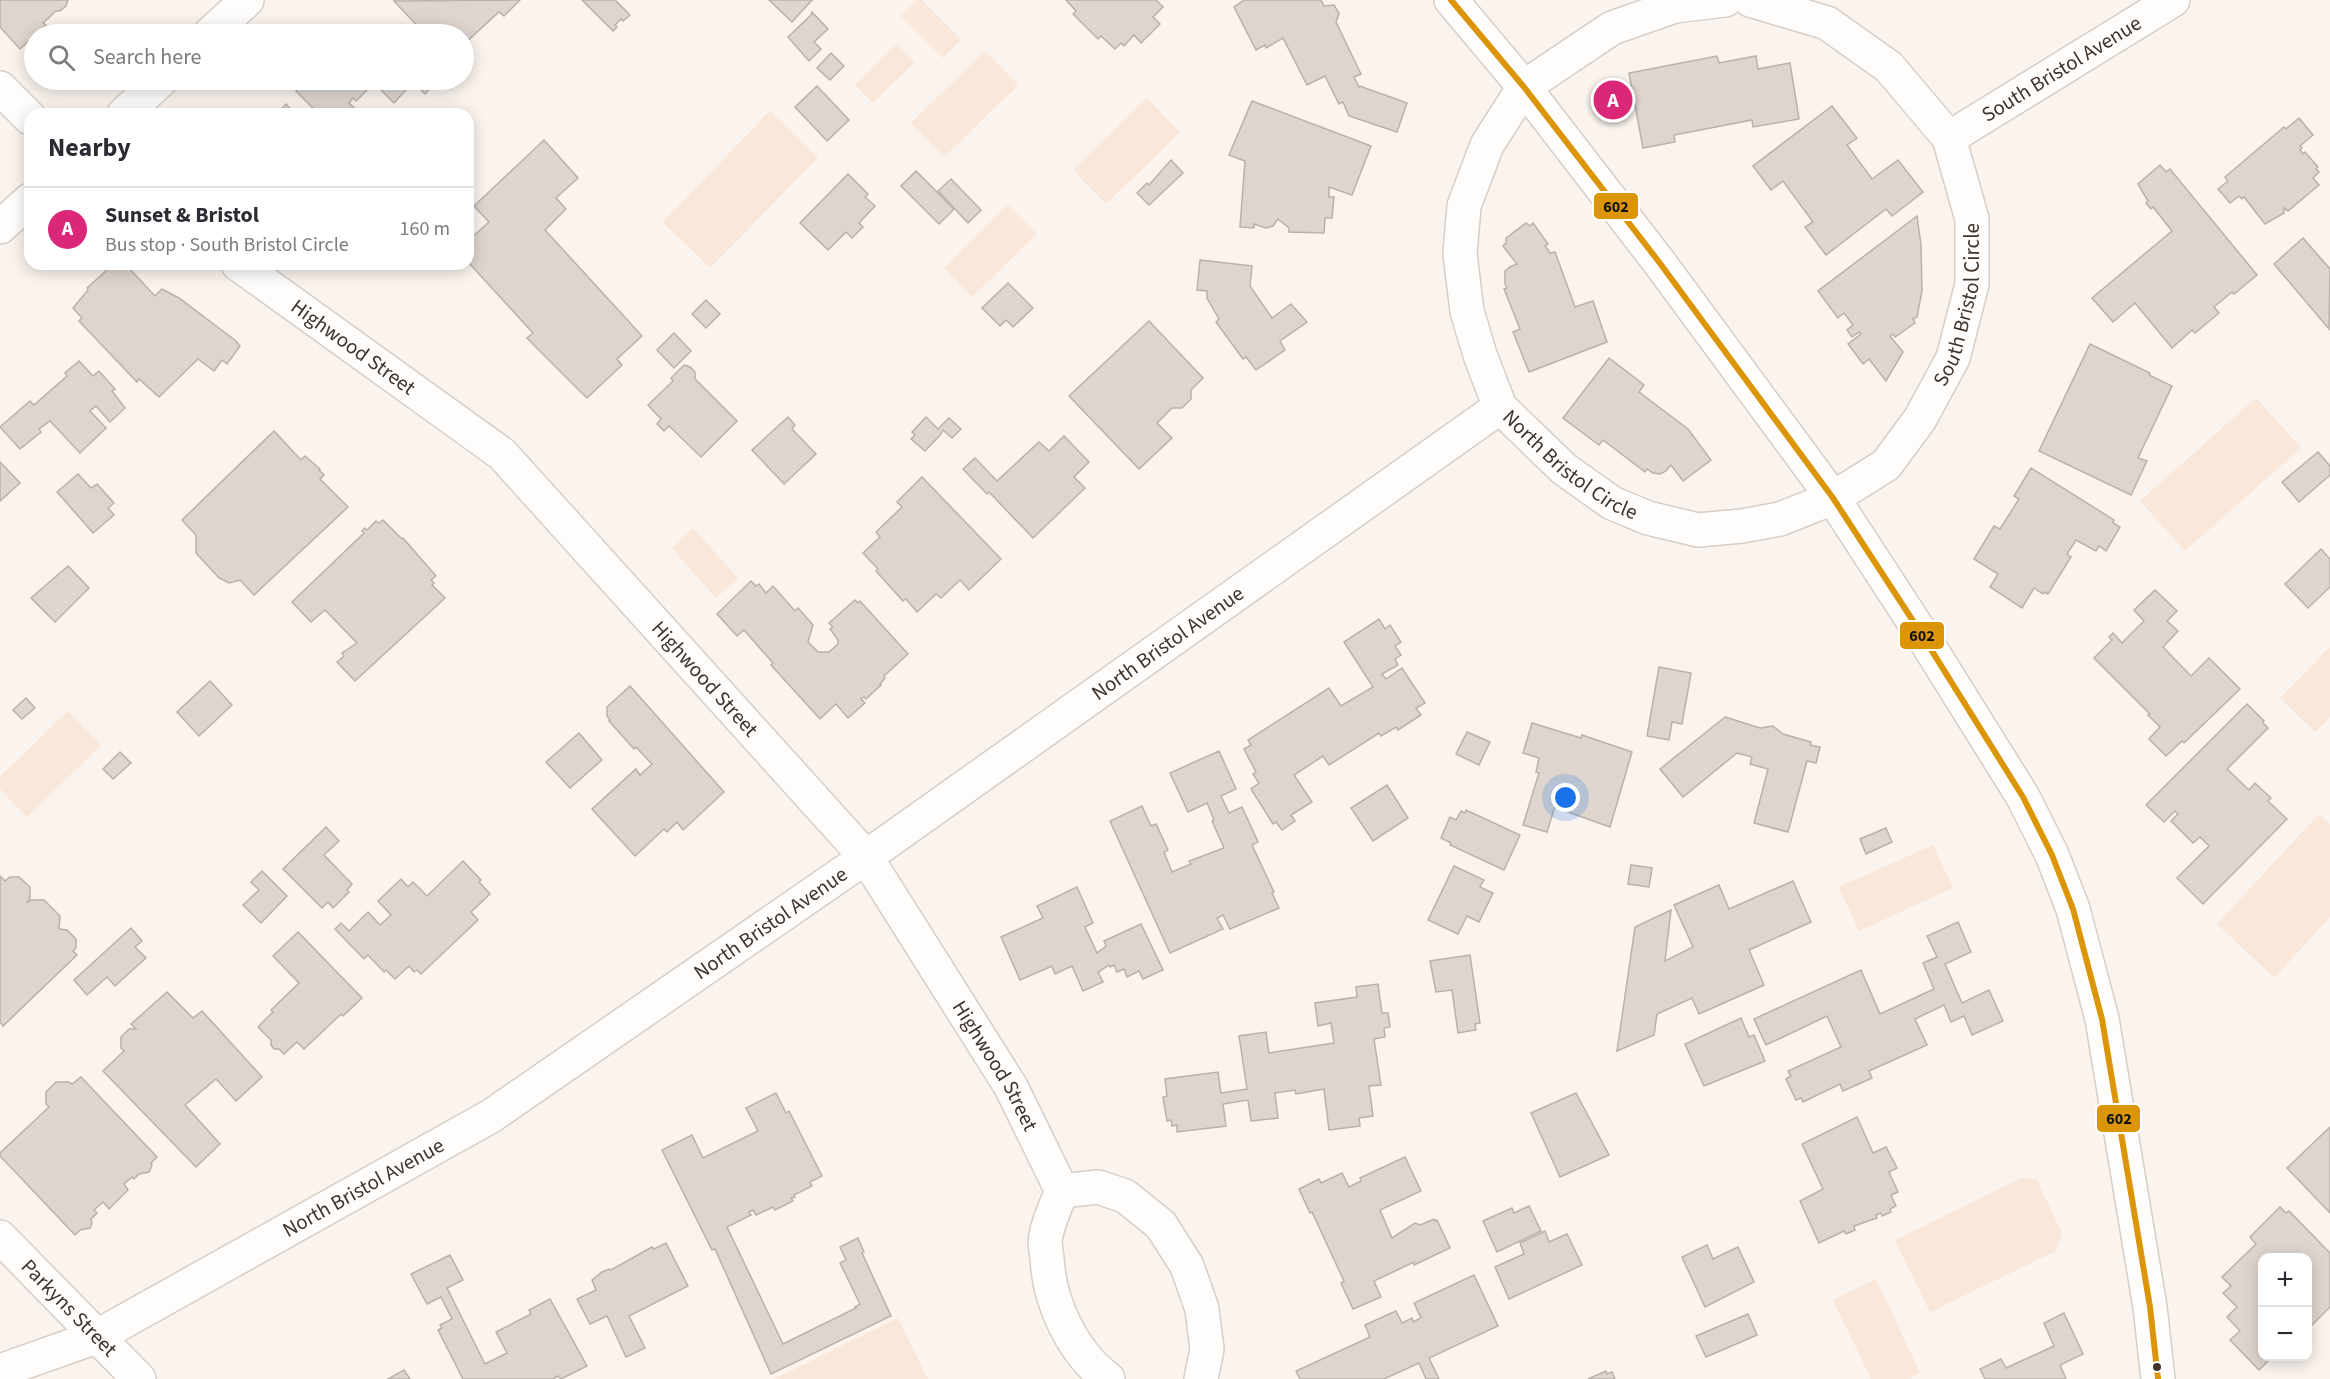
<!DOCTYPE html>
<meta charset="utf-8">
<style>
body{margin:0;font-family:"Source Sans 3",sans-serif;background:#f2f2f3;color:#2b2b33}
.controls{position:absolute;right:18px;bottom:18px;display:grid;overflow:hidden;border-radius:12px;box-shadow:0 3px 15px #0003}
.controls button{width:54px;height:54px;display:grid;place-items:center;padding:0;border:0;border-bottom:2px solid #e1e1e2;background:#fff;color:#2b2b33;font:30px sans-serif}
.you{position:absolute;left:1566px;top:798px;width:21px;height:21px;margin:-15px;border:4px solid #fff;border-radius:50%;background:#1a73e8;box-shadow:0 0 0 9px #1a73e833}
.badge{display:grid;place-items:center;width:39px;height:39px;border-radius:50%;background:#db2777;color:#fff;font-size:20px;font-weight:700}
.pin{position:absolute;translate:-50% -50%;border:3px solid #fff;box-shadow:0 2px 6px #0006}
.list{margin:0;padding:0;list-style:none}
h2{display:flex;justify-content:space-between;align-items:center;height:78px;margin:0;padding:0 24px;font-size:26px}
h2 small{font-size:20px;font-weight:400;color:#7c7c81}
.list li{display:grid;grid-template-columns:39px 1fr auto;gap:18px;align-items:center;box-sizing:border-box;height:84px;padding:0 24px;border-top:2px solid #e1e1e2}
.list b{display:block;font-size:22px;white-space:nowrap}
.list p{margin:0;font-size:20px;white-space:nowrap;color:#7c7c81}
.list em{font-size:20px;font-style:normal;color:#7c7c81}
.icon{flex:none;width:33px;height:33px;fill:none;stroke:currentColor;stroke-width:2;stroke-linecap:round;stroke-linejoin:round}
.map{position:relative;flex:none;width:2330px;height:1379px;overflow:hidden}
.search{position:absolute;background:#fff;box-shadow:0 3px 15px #0003;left:24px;top:24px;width:450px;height:66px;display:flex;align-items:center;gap:15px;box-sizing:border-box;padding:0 21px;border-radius:33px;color:#7c7c81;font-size:22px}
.panel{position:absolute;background:#fff;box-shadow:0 3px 15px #0003;left:24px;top:108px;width:450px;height:162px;border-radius:18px}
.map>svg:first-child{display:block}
.green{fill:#f9e7d9}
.building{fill:#ded5ce;stroke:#b9b1aa;stroke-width:1.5}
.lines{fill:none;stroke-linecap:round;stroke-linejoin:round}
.minor-casing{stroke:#d7cec7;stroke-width:36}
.secondary-casing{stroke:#d7cec7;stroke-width:36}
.minor{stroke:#fefdfc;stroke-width:33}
.secondary{stroke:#fefdfc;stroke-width:33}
.bus-1-casing{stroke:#fff;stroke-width:10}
.bus-1{stroke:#db9506;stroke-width:6}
.bus-dot{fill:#3f332a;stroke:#fff;stroke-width:2}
.labels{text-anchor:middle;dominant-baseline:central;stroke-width:4.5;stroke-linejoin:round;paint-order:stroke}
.street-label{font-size:21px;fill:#3f332a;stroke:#fff}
.line-badge{stroke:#fff;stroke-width:2}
.pale-badge-label{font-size:16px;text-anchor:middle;font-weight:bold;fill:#111}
</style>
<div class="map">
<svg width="2330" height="1379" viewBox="0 0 2330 1379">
<rect width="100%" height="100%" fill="#faf3ee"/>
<g class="green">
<polygon points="917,0 922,0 961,40 943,58 901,16"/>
<polygon points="897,44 915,62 873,103 855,85"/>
<polygon points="985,51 1018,85 944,157 911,123"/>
<polygon points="1147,98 1180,132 1106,204 1073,170"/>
<polygon points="770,111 818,158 710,268 663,222"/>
<polygon points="1008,205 1037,234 972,297 944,268"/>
<polygon points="2256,398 2301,448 2185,551 2140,501"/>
<polygon points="693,528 738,578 716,598 672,548"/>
<polygon points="2330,647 2330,717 2315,732 2280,698"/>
<polygon points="68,711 101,745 27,817 0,789 0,777"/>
<polygon points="2319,814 2330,824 2330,917 2274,978 2217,924"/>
<polygon points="1933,845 1953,888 1859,931 1839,887"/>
<polygon points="2024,1177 2037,1180 2062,1233 2056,1251 1930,1312 1895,1240"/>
<polygon points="1876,1279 1920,1373 1907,1379 1871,1379 1833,1300"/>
<polygon points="898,1318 928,1379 774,1379"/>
</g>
<g class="building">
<polygon points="0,0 68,0 66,6 60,11 56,11 43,23 46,25 20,49 0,27"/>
<polygon points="520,0 504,16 499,12 464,44 464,34 425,34 394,1"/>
<polygon points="582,0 615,0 630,15 623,21 621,19 615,25 617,27 613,31"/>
<polygon points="769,0 812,0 792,22"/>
<polygon points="1066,0 1156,0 1163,7 1153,17 1160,24 1141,43 1134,35 1124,46 1121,43 1115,49 1101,36 1098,39 1073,14 1076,11"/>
<polygon points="1244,0 1321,0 1324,6 1334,5 1339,13 1336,22 1361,74 1354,77 1359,87 1360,86 1407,103 1397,132 1349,116 1343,102 1339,104 1325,76 1307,85 1283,38 1266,48 1265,45 1256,50 1234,7"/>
<polygon points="812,12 828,29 814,42 821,49 809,61 788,37 811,15"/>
<polygon points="831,53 844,66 830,80 817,68"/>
<polygon points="1717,56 1719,63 1756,56 1758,69 1790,63 1799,119 1753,127 1752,120 1674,135 1675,142 1643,148 1629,73"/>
<polygon points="307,80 327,80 330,82 333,80 437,81 425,94 413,82 394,103 374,83 356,101 353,98 349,103 361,114 319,114 296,91"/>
<polygon points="817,86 849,120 827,141 795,107"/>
<polygon points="1252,101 1371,146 1352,195 1329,187 1329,197 1334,197 1332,218 1325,218 1324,233 1289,232 1289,228 1278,219 1273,226 1266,228 1254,224 1254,228 1240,227 1245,161 1229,155"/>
<polygon points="286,104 295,114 276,114"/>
<polygon points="1832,106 1857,138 1847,145 1872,179 1898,160 1923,192 1892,216 1886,209 1826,255 1805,227 1813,222 1783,181 1771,190 1753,166"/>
<polygon points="2299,118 2313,135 2300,146 2302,148 2300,150 2303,154 2305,152 2318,167 2316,169 2319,172 2313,178 2319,185 2288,211 2284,208 2284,213 2265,224 2244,197 2242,199 2239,196 2230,203 2218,189 2228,181 2225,177 2284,127 2286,129"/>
<polygon points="544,140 578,178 556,198 566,209 545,230 642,336 617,359 622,365 587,398 527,338 533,333 468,262 468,241 489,222 474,206"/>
<polygon points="1171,160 1183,173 1149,205 1137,193 1147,183 1149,185"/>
<polygon points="2160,165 2166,172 2170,169 2257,275 2234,294 2232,292 2214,307 2219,313 2195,333 2192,330 2172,348 2135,303 2113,322 2092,298 2172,231 2153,207 2151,209 2146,203 2148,201 2138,184"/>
<polygon points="916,171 954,209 939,224 901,186"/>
<polygon points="848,174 868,194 865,197 875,206 859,223 863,227 852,238 846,232 828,250 800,223"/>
<polygon points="951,179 981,210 968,223 938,191"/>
<polygon points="1917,216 1921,245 1922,291 1917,317 1913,319 1915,323 1895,337 1893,334 1890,336 1903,352 1886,381 1869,359 1863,364 1848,344 1861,334 1859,332 1852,337 1847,330 1853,325 1844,313 1838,318 1818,291"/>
<polygon points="1526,223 1530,226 1533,223 1548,244 1545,246 1550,253 1555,252 1575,307 1593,301 1607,342 1529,372 1513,332 1520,329 1504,289 1507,288 1505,284 1505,271 1510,267 1517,264 1503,246 1506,243 1506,238"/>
<polygon points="2303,238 2330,269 2329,329 2274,264"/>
<polygon points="1200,260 1252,266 1250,286 1272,318 1291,304 1307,322 1280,341 1285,350 1256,370 1246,357 1243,359 1216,322 1219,319 1207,298 1207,291 1197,290"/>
<polygon points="109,264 125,264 155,296 162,289 179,298 236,341 240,346 227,364 222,360 214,371 198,359 159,397 139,379 137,382 79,321 82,318 73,308 88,290 87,288 106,271 104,269"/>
<polygon points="1008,283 1033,308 1013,327 1006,320 1000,326 982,308"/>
<polygon points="706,300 720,314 706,328 692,314"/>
<polygon points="1149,321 1203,378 1191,390 1191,399 1182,408 1172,408 1157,423 1172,438 1139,469 1069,396"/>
<polygon points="674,333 691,351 674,368 657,350"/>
<polygon points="2090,344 2150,373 2149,375 2172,386 2138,458 2147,461 2131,495 2039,451"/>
<polygon points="1609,358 1644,385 1639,392 1688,429 1711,460 1683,481 1671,465 1666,471 1660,474 1653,473 1647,469 1645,472 1603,440 1599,445 1563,418"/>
<polygon points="79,361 93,376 99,371 115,389 112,391 125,408 110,422 96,406 90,411 106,428 80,453 50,421 39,429 41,432 20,449 0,427 30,401 34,405 67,376 65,373"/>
<polygon points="684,365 690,367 695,372 695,379 737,421 701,457 669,426 664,431 657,424 661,419 648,405 673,381 671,378"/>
<polygon points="788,417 795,425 792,429 816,454 784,484 752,450"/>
<polygon points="926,417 938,429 949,418 961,429 952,438 943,430 941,434 925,451 911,439 915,435 912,432"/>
<polygon points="274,431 301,460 305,456 320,469 319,470 324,475 320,479 348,507 254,595 240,580 229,583 219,578 196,553 196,535 182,520"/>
<polygon points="1064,436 1089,462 1074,477 1085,488 1033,538 989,492 987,494 963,469 975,458 997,481 1039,442 1049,451"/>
<polygon points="2318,452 2330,466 2330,475 2299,502 2282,482"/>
<polygon points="0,462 20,483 0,501"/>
<polygon points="2031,468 2114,520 2113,523 2120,527 2106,551 2099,546 2096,551 2076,540 2067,554 2071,557 2048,594 2044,592 2043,594 2034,588 2022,608 1990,587 1998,574 1974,559 1994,526 2000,529 2019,499 2014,496"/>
<polygon points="78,474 91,488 97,484 114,503 108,508 114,515 93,533 57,492"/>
<polygon points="922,477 1001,559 969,590 960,580 941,598 936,594 917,612 906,599 903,601 876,571 878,569 863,553 880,537 876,532 902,507 897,502"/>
<polygon points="383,520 402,539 403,538 436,576 431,580 434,583 432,585 445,598 355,681 337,662 344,656 342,653 357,643 325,610 311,622 292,602 364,533 362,531 365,528 367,530 376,521 379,523"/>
<polygon points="2321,549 2330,559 2330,587 2308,608 2285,584"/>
<polygon points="68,566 89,588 55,622 31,598"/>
<polygon points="751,581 756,586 759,584 766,593 773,586 795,611 798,608 813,625 808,642 818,652 829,652 838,644 838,640 830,629 833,627 829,623 855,600 858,603 860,601 908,654 884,676 885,678 880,684 881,685 866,699 864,697 861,699 865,703 848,718 836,704 820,719 771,665 773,663 744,630 737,636 717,614"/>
<polygon points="2155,590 2177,611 2167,621 2178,631 2163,647 2191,676 2209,658 2240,689 2184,743 2182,741 2166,756 2149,739 2160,727 2148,715 2150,714 2094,658 2112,640 2109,637 2113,633 2122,643 2144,621 2134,610"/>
<polygon points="1379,619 1385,629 1390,625 1401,642 1395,646 1401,655 1395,659 1398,665 1382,674 1386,679 1402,668 1425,703 1416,708 1421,715 1398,730 1396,727 1381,736 1379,733 1329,765 1323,756 1294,775 1312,802 1291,815 1295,821 1282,830 1276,822 1273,824 1251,789 1259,783 1253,774 1256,772 1244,749 1251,745 1248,740 1329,688 1341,706 1373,687 1344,642"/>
<polygon points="1659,667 1691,673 1682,724 1672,722 1669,740 1647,736"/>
<polygon points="210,681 232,705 199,736 177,712"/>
<polygon points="630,686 724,792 683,830 677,822 667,832 664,829 635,856 592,809 636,769 640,775 652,764 636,747 634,749 609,721 610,720 607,716 607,707"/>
<polygon points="26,698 35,708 22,719 13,710"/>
<polygon points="2247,704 2264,721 2263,723 2268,728 2227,769 2249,790 2255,783 2271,798 2268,801 2287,819 2203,904 2177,878 2209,846 2200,837 2193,843 2171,821 2178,814 2175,811 2164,822 2146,805"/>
<polygon points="1725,717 1760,728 1773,726 1783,734 1811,742 1810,745 1820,747 1816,763 1807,761 1788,832 1754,823 1768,769 1750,764 1752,757 1737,753 1683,797 1660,769"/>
<polygon points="1532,723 1581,738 1582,735 1632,752 1610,827 1565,811 1568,802 1557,800 1547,832 1523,825 1539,773 1536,772 1539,758 1523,753"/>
<polygon points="1467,732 1490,742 1479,765 1456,754"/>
<polygon points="579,733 602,760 570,788 546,762"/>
<polygon points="1219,751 1236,789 1221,796 1229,813 1242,807 1258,842 1252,845 1274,892 1272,893 1279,908 1230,929 1223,915 1217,918 1223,929 1170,953 1110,821 1142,806 1151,826 1156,824 1168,850 1164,852 1172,872 1191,864 1189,861 1224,848 1212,821 1214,820 1207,803 1188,812 1170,773"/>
<polygon points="120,752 131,763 113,779 103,769"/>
<polygon points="1387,785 1408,818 1373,841 1351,808"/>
<polygon points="1466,810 1520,835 1504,870 1450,845 1451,843 1441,838 1450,817 1456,820 1461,811 1465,813"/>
<polygon points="326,827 339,841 324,855 352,884 347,890 349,892 333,908 328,902 322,908 283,869"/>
<polygon points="1886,828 1892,842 1866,854 1860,839"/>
<polygon points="463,861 481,880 479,882 490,894 471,912 478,920 421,974 417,970 414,972 409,966 395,979 386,970 384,972 368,955 364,959 335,929 341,923 349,931 368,912 380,925 391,915 378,901 401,879 408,887 413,882 427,896"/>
<polygon points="1631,865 1652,868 1649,887 1628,884"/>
<polygon points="1454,866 1484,880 1480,887 1493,893 1479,922 1467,916 1458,934 1428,920"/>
<polygon points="262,871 287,896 261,923 243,905 259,890 251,882"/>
<polygon points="0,876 5,881 10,877 19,877 30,887 30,898 27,903 31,900 44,900 60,916 59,929 67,930 76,939 76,948 73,951 77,955 3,1026 0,1022"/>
<polygon points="1793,881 1811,922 1749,950 1764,985 1699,1014 1692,998 1657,1014 1654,1035 1617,1051 1635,927 1671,910 1665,961 1693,947 1674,905 1719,885 1729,909"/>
<polygon points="1077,887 1093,923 1085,927 1097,953 1106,946 1104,941 1141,924 1163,970 1143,979 1139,971 1127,977 1124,969 1117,972 1114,965 1110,967 1109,965 1098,972 1103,982 1083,991 1072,966 1055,974 1052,966 1020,980 1001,937 1043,918 1037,906"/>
<polygon points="1958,922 1971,952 1945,964 1962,1003 1989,990 2003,1021 1972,1035 1964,1016 1951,1022 1944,1005 1915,1019 1927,1045 1869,1071 1872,1078 1843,1091 1840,1084 1803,1102 1801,1098 1796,1100 1786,1079 1791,1076 1788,1071 1841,1047 1827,1016 1766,1045 1754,1019 1861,970 1880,1014 1934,989 1923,963 1937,957 1927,936"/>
<polygon points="131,928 142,941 135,947 146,958 115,986 107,977 87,995 74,980"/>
<polygon points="298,932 362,998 343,1016 341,1014 304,1049 297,1042 284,1054 279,1049 274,1049 271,1045 271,1040 258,1027 273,1012 271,1010 299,983 273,956"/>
<polygon points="1470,955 1480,1023 1475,1024 1476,1030 1458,1033 1452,990 1436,992 1430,961"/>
<polygon points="1378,984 1382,1013 1388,1013 1390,1027 1384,1028 1385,1037 1374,1039 1381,1085 1369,1086 1373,1116 1359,1118 1360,1126 1329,1130 1324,1089 1296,1094 1295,1090 1275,1093 1278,1118 1251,1121 1248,1100 1223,1104 1226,1126 1177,1132 1177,1125 1172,1126 1171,1120 1167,1121 1163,1097 1167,1096 1165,1079 1218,1072 1221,1093 1247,1089 1239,1036 1266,1032 1269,1053 1334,1043 1331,1023 1318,1026 1315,1003 1357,997 1356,987"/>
<polygon points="167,992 193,1018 202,1011 262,1077 236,1101 216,1079 185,1105 220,1144 196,1167 103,1071 124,1051 121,1048 121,1037 129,1029 136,1029 131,1024"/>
<polygon points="1741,1018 1749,1037 1754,1035 1765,1061 1704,1086 1685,1044"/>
<polygon points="81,1077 157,1157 151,1163 152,1165 149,1172 139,1174 134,1179 132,1177 124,1184 128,1190 109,1209 103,1202 94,1210 97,1213 91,1219 92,1223 90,1228 80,1230 75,1235 0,1156 0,1153 49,1107 46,1104 46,1092 56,1082 69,1082 72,1084"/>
<polygon points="776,1093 786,1113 789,1111 822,1176 810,1182 812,1186 794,1195 795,1197 791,1198 793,1201 775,1210 773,1207 756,1215 753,1210 749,1212 751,1215 727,1227 783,1344 856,1308 855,1307 860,1304 840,1263 846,1260 840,1247 858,1238 864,1252 862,1253 891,1316 771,1374 715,1249 712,1250 662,1150 692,1135 703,1158 758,1131 746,1108"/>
<polygon points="1576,1093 1609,1155 1560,1177 1531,1113"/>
<polygon points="1857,1117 1873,1153 1886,1147 1897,1168 1889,1172 1898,1192 1891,1195 1896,1206 1890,1209 1891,1212 1882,1216 1881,1213 1876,1215 1877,1218 1854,1226 1855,1230 1846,1234 1844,1231 1819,1243 1800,1201 1823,1189 1802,1144"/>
<polygon points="2330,1127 2330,1213 2287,1168"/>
<polygon points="1405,1157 1421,1191 1380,1210 1392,1238 1415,1223 1420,1225 1434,1219 1435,1221 1437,1220 1450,1248 1414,1265 1414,1262 1374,1281 1381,1297 1353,1309 1341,1283 1344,1281 1312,1212 1310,1213 1299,1189 1319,1179 1321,1183 1342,1173 1349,1187 1361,1181 1360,1178"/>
<polygon points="1529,1206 1541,1231 1497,1252 1483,1221 1512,1208 1514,1213"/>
<polygon points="2280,1207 2286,1213 2289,1211 2330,1253 2330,1307 2308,1329 2308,1258 2262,1258 2262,1356 2273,1356 2259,1370 2230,1340 2240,1331 2227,1317 2237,1307 2223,1293 2231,1286 2222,1277 2256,1244 2250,1237"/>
<polygon points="1545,1231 1549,1242 1567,1234 1582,1265 1509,1299 1495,1267 1524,1254 1520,1243"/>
<polygon points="666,1243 688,1286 629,1316 645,1348 626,1357 607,1316 590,1324 577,1299 596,1290 592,1280 602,1272 609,1269 611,1270 652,1247 654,1249"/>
<polygon points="1707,1245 1713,1259 1738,1247 1754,1282 1705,1307 1682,1257"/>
<polygon points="450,1255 463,1280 447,1288 485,1364 507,1353 496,1332 531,1314 529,1310 550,1299 587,1366 561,1379 558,1376 553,1379 463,1379 438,1330 442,1328 440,1325 452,1319 441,1297 427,1304 411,1274"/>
<polygon points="1474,1275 1498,1326 1429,1358 1439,1379 1426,1379 1419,1363 1384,1379 1300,1379 1296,1371 1370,1337 1365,1325 1396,1311 1402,1323 1412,1318 1413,1322 1421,1318 1414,1303"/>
<polygon points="2064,1313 2083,1354 2060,1365 2066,1379 1985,1379 1980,1369 2001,1359 2006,1368 2054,1346 2044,1323"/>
<polygon points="1748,1314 1757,1335 1706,1357 1696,1336"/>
<polygon points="404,1370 410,1379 388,1379"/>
<polygon points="1606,1371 1607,1374 1612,1372 1615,1379 1588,1379"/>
</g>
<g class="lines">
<g class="minor-casing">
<g id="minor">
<path id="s1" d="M1725,0L1675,6L1612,28L1524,87L1487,145L1464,206L1460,254L1467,311L1480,355L1500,407L1564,469L1612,503L1648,518L1698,530L1742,526L1780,519L1833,498L1886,465L1920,419L1953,358L1972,284V219L1949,138L1889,67L1827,23L1750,0"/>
<polyline points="210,34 247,0"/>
<polyline points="0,88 30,118"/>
<polyline points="124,114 161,80"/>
<path id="s2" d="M1949,138L2173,0"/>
<polyline points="0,227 30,200"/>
<path id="s3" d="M238,264L502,454L866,857L1011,1087L1062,1191C1056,1205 1049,1220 1046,1235C1044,1242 1046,1251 1047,1258C1049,1302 1072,1352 1108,1379"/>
<polyline points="1062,1191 1098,1187 1125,1196 1161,1225 1187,1266 1202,1309 1207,1349 1201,1379"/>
<path id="s4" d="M0,1237L139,1379"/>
<path id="s5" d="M0,1371L96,1337L491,1116L866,857L1500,407"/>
</g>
</g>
<g class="secondary-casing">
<polyline id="secondary" points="1451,0 1524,87 1659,262 1833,498 1917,627 2023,797 2052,855 2073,909 2102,1019 2150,1307 2158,1379"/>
</g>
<use href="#minor" class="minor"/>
<use href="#secondary" class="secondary"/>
<g class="bus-1-casing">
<polyline id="bus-1" points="1451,0 1524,87 1659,262 1833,498 1917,627 2023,797 2052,855 2073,909 2102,1019 2150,1307 2158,1379"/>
</g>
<use href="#bus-1" class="bus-1"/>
</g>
<circle class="bus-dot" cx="2157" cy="1367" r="5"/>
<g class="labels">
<g class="street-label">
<text stroke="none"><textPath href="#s2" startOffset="132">South Bristol Avenue</textPath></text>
<text stroke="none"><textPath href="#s1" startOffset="1185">South Bristol Circle</textPath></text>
<text stroke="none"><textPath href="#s3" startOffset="142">Highwood Street</textPath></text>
<text stroke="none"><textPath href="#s1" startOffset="656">North Bristol Circle</textPath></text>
<text stroke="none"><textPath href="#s5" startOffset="1380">North Bristol Avenue</textPath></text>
<text stroke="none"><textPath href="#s3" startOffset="628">Highwood Street</textPath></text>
<text stroke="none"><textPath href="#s5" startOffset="894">North Bristol Avenue</textPath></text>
<text stroke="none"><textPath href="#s3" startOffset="1114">Highwood Street</textPath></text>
<text stroke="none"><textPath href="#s5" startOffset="408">North Bristol Avenue</textPath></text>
<text stroke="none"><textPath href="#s4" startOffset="99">Parkyns Street</textPath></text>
</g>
</g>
<g class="line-badge">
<rect x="1593" y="192" width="46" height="28" rx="6" fill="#db9506"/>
<rect x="1899" y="621" width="46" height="29" rx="6" fill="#db9506"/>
<rect x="2096" y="1104" width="45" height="29" rx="6" fill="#db9506"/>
</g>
<g class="pale-badge-label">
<text x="1616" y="212">602</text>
<text x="1922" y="641">602</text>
<text x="2119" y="1124">602</text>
</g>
</svg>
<div class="controls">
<button>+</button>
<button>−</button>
</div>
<div class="you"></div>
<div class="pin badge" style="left:1613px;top:100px">A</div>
<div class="search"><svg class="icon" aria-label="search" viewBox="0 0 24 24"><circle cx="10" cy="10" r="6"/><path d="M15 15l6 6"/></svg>Search here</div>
<section class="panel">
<h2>Nearby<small></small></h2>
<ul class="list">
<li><span class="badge">A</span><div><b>Sunset &amp; Bristol</b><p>Bus stop · South Bristol Circle</p></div><em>160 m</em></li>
</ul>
</section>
</div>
